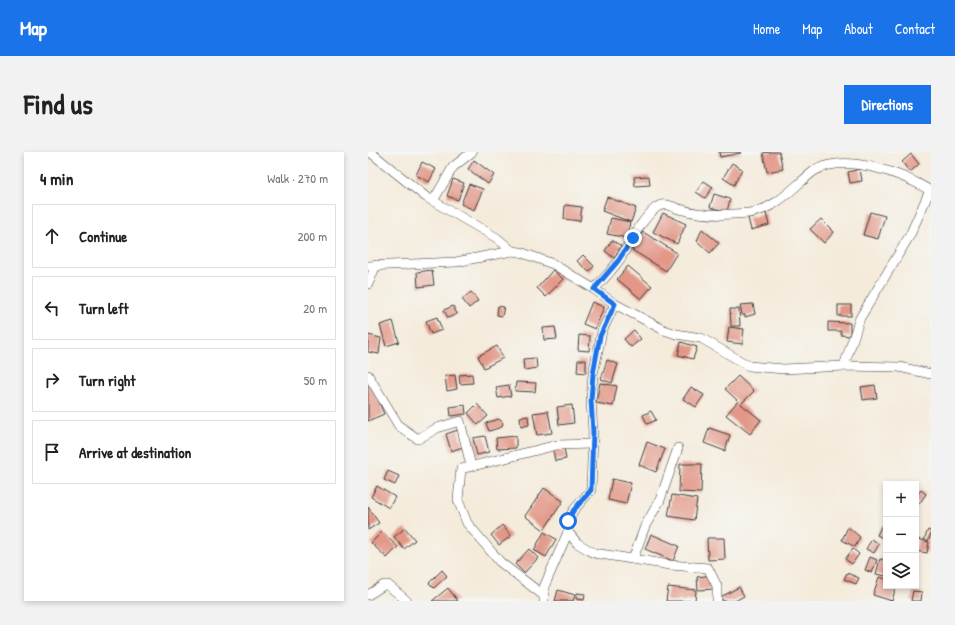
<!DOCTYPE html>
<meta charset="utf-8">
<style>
body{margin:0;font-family:"Patrick Hand",sans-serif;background:#f2f2f2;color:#222}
.controls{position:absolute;right:12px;bottom:12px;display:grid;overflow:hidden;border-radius:0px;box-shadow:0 2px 6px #0003}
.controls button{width:36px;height:36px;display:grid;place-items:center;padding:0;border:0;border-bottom:1px solid #e0e0e0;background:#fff;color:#222;font:20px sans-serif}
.stop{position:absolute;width:12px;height:12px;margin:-9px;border:3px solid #1a73e8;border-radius:50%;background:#fff}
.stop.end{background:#1a73e8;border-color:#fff;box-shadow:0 1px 4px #0008}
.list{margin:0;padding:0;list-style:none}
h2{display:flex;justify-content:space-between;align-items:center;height:52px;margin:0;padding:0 16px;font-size:17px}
h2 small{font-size:13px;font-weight:400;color:#767676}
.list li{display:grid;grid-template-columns:26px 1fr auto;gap:12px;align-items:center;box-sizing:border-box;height:64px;margin:0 8px 8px;padding:0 8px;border:1px solid #e0e0e0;border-radius:0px}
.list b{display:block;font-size:15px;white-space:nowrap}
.list em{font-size:13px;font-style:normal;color:#767676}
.icon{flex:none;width:22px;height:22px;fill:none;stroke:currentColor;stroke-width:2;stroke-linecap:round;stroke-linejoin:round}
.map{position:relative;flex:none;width:563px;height:449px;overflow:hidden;border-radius:0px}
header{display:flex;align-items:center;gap:24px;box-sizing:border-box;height:56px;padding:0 20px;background:#1a73e8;color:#fff}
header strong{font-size:19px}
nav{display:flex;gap:22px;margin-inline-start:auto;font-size:14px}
.intro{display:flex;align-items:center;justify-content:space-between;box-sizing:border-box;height:96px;padding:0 24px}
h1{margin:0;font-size:28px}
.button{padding:10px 18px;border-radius:0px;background:#1a73e8;color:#fff;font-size:14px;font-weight:700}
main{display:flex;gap:24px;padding:0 24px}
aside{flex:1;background:#fff;border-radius:0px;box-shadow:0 2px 6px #0003}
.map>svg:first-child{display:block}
.building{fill:#e29787}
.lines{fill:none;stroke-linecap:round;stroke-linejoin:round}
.minor-casing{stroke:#3c3b39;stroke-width:10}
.minor{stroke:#fff;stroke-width:9}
.route{stroke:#1a73e8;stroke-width:5}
</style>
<header>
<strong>Map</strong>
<nav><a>Home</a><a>Map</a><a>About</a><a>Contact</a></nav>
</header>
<div class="intro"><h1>Find us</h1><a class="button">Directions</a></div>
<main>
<aside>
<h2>4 min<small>Walk · 270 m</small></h2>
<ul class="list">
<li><svg class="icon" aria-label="ahead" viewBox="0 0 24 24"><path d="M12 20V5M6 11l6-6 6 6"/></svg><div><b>Continue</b></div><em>200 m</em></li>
<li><svg class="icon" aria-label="left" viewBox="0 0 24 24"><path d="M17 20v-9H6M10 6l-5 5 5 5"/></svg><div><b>Turn left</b></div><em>20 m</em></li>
<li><svg class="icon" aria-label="right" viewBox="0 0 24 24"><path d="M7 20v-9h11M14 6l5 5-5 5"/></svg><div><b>Turn right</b></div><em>50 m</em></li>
<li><svg class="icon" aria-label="arrive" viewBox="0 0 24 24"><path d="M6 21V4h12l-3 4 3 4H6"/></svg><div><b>Arrive at destination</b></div></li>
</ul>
</aside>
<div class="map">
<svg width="563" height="449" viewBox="0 0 563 449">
<rect width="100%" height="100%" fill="#f6f6f2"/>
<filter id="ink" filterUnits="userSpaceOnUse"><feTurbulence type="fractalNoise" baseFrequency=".025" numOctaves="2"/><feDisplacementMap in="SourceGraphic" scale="8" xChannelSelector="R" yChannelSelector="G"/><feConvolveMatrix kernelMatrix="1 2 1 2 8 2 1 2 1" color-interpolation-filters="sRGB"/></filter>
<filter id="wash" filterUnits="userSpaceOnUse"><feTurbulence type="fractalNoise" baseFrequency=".012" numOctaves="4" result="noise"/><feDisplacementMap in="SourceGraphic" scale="16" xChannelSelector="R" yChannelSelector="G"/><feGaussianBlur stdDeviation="0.9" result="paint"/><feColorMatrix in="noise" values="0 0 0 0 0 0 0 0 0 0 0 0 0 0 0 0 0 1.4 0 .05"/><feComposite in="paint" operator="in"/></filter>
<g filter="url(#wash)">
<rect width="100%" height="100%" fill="#f4ebdb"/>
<g id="blocks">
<g class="building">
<polygon points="351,0 372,0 373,1 352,5"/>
<polygon points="402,0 411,0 415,17 399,20 395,1"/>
<polygon points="543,2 551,12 542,20 534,10"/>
<polygon points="106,8 126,23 120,32 100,17"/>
<polygon points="54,10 68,17 61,30 48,23"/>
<polygon points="364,11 374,17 366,33 355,26"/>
<polygon points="492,17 494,29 482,31 480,20"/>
<polygon points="281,24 282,33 267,34 266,25"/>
<polygon points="85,27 96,31 90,48 79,44"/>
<polygon points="336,29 345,35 337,46 328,40"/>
<polygon points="101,32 115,37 106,58 93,52"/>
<polygon points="346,42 362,47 359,60 342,55"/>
<polygon points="239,45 268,56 263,70 234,59"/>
<polygon points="197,53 214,55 212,69 196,67"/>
<polygon points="502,60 517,64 510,87 495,83"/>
<polygon points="295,61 318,72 309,92 285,80"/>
<polygon points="398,61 401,73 383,78 380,66"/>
<polygon points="243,66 262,70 259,86 239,82"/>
<polygon points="453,67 466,80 456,91 442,77"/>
<polygon points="334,77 351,91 342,101 329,89"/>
<polygon points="275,80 309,101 298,119 264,98"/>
<polygon points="244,88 253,94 246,106 237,99"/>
<polygon points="215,103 226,114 221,120 209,109"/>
<polygon points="260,114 284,134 273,147 249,127"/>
<polygon points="64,118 66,133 50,135 49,120"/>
<polygon points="185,118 195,127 178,145 169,136"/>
<polygon points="103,140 110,149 101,156 94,147"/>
<polygon points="224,150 236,155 227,177 215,172"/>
<polygon points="385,152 387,162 377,165 377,163 374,163 372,153"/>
<rect x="470" y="153" width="13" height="11"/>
<polygon points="85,154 89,162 80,166 76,158"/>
<polygon points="130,154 136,155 134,164 129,163"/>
<polygon points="362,157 371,157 372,174 363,174"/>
<polygon points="69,165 74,178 63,182 58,169"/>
<polygon points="25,169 31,190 18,194 12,173"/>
<polygon points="460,170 482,171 482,184 473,183 473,179 460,179"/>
<polygon points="187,175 189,187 176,188 175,176"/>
<polygon points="361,175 376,177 374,192 359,190"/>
<polygon points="266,178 273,187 263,195 256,187"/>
<polygon points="0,183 13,186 11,202 0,200"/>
<polygon points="211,183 222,184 221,199 210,198"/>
<polygon points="313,190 329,195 325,207 310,203"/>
<polygon points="129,194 135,206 116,216 110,204"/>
<polygon points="168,206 169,216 156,218 155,207"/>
<polygon points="210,208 218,208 218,221 209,220"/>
<polygon points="239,208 250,212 244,231 233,227"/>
<polygon points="104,222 105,231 92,232 91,223"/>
<polygon points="87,223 89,237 79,239 77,224"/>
<polygon points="0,224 16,262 0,269"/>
<polygon points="370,224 386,239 373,252 393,268 382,282 358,263 370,249 357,237"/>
<polygon points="148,230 168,231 167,240 147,239"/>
<polygon points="232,231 249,234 245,254 228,251"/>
<polygon points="141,233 143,244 130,246 128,235"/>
<polygon points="507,233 509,246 495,248 493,235"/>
<polygon points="323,235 336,243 328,255 315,247"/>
<polygon points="109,252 120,264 110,273 100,261"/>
<polygon points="97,253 98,262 83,264 82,255"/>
<polygon points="204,253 206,271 191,273 189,255"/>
<polygon points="180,259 184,281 169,283 165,261"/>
<polygon points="283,259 288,268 279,272 275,263"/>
<polygon points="160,264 161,273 153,275 152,265"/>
<polygon points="131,267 135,271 134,275 121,279 118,271"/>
<polygon points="341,276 362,283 357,299 336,291"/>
<polygon points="90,278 95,295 83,299 78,282"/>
<polygon points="117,284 121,300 109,303 105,286"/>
<polygon points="148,284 148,296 129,297 128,286"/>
<polygon points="279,290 297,297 288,320 271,313"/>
<polygon points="196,296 198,307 187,309 185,298"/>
<polygon points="312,312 334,312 333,341 311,340"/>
<polygon points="20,319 31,324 27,333 16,328"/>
<polygon points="244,327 263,331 258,352 240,348"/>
<polygon points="9,334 27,345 21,356 3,345"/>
<polygon points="176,336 195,349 176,378 157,364"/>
<polygon points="553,338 558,342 551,352 548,350 548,344"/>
<polygon points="304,343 329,347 326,368 300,364"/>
<polygon points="0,355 11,371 0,378"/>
<polygon points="134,373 143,384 131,393 123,383"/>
<polygon points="514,373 518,375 518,388 509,383"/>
<polygon points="480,375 492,385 487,395 474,388"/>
<polygon points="37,376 47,388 36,397 26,385"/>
<polygon points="560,378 563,379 563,382 560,389 556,387"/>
<polygon points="14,380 30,395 19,406 3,391"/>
<polygon points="176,380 188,387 178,405 166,398"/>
<polygon points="283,382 311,394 305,409 277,397"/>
<polygon points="339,386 356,386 357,407 340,408"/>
<polygon points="504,387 511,392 506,401 498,397"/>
<polygon points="550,387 561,390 559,401 548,399"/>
<polygon points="161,397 170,406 156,421 147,412"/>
<polygon points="485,397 491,402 484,412 477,407"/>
<polygon points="502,405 509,408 504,421 497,418"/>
<polygon points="512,407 518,408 518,424 508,422"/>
<polygon points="74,418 79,424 66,436 61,431"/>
<polygon points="479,421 491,426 488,432 476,427"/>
<polygon points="345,423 346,437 330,438 329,425"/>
<polygon points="511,425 518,427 518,434 528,434 524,449 505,443"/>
<polygon points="300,435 328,438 327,449 298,449"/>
<polygon points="371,435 376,444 367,449 355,449 353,445"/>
<polygon points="80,436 90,449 64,449"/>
<polygon points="190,438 207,443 205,449 187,449"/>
<polygon points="545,439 554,440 553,449 543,449"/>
<polygon points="209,441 217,442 216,448 208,447"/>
</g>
</g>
</g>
<g filter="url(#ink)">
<use href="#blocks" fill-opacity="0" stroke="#3c3b39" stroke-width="1"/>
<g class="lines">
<g class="minor-casing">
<g id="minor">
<polyline points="2,0 58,45 129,86 144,99"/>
<polyline points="65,49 85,15 104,0"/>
<polyline points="0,114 88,110 144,99 152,100 185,112 226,137 247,152 296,178 308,182 333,186 381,214 416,217 476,214 531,215 563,222"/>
<polyline points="0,132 8,113"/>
<path d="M226,137C236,127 244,118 252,107C261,92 275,65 289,55C298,49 305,56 315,58C335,64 360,63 381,61C409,57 425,35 446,19C477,0 534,21 563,39"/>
<polyline points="476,214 492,166 542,83 562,38"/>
<polyline points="0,223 31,274 50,287 69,276 92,269 103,314"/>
<polyline points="200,380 209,391 226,401 302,413 340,416 349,434 349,449"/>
<polyline points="265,407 277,374 292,348 310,296"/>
<polyline points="0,443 16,433 20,433 39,449"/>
<polyline points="175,443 132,410 99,371 90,348 93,317 189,293 224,292"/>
<polyline points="176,449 176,435 200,380 200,369 205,359 223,338 225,280 223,248 225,222 234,179 247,152"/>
</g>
</g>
<use href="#minor" class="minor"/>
</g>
</g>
<g class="lines" filter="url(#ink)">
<polyline class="route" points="200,369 205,359 223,338 225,280 223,248 225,222 232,184 247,152 226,137 250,109 265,86"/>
</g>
</svg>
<div class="controls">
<button>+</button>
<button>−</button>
<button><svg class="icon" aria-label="layers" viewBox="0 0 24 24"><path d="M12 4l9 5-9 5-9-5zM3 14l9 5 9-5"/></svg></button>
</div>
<div class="stop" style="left:200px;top:369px"></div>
<div class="stop end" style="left:265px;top:86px"></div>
</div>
</main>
